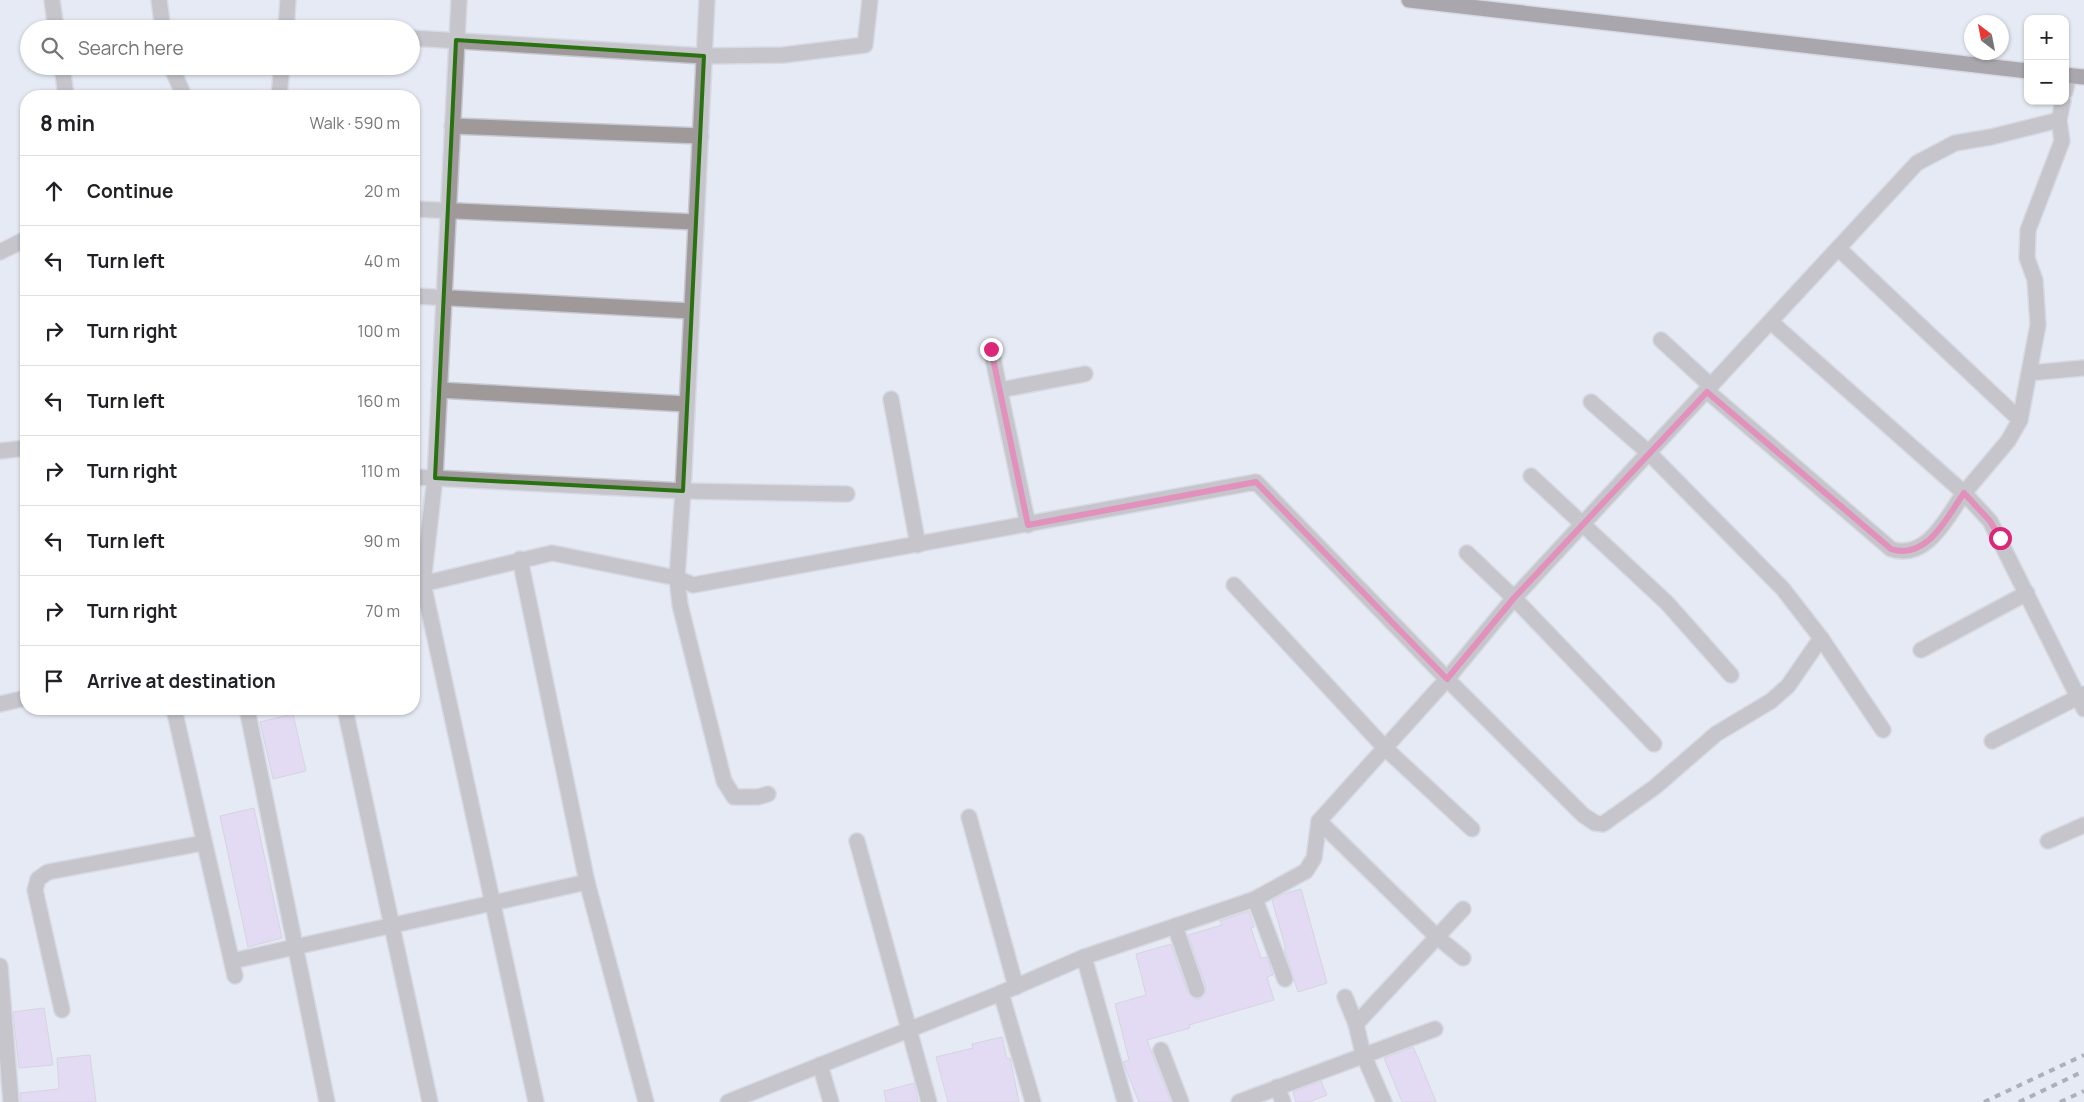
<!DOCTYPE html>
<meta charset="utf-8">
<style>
body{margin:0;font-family:Manrope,sans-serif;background:#f2f2f2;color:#202124}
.controls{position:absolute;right:15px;top:15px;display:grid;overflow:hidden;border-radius:10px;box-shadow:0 1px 4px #0004}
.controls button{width:45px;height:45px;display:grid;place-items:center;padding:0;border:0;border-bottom:1px solid #e0e0e0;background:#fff;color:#202124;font:25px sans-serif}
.compass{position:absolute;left:1964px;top:15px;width:45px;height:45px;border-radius:50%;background:#fff;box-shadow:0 1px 4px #0004;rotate:328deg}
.stop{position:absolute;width:15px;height:15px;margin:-11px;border:4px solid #db2777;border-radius:50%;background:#fff}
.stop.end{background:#db2777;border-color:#fff;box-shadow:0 1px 5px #0008}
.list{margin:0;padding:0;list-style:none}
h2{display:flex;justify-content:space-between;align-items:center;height:65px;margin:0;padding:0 20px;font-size:21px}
h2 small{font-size:16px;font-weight:400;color:#757577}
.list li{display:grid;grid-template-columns:32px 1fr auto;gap:15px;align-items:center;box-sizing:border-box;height:70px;padding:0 20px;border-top:1px solid #e0e0e0}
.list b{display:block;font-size:19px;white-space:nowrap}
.list em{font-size:16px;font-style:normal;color:#757577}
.icon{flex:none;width:28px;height:28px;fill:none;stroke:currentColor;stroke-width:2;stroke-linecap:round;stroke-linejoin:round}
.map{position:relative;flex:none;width:2084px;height:1102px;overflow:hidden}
.search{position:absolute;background:#fff;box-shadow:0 1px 4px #0004;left:20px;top:20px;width:400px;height:55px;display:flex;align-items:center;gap:12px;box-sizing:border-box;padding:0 18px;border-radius:28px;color:#757577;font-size:19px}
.panel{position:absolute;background:#fff;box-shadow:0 1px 4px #0004;left:20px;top:90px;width:400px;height:625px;border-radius:20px}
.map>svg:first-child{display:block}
.building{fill:#dfcbf1;stroke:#c0bbc5}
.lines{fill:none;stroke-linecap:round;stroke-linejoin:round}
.minor-casing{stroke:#c5c8d1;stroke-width:18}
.major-casing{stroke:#c5c8d1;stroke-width:18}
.minor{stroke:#9f9a99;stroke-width:15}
.major{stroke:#615857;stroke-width:15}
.rail{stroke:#6a6c72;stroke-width:4;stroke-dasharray:6 6;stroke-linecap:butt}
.route{stroke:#db2777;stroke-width:6}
.marked{fill:none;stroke:#297111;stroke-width:4;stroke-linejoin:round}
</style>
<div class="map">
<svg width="2084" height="1102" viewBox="0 0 2084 1102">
<rect width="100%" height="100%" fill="#e6eaf4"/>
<g class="building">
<polygon points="293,714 306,771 273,779 260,722"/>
<polygon points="254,808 282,938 248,947 220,816"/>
<polygon points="1301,889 1327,983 1298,992 1285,951 1285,946 1272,900 1283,894"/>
<polygon points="1249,911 1254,927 1251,928 1261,958 1267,957 1273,975 1267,977 1274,1000 1189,1025 1190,1028 1147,1040 1171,1102 1139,1102 1123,1062 1129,1060 1115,1004 1146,995 1136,954 1171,944 1188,993 1195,999 1200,999 1206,992 1206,987 1188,935 1222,925 1220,921"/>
<polygon points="44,1008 53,1065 19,1068 13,1012"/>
<polygon points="1002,1037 1007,1059 1010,1058 1019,1102 948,1102 936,1057 973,1048 972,1044"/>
<polygon points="1413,1047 1419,1060 1436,1102 1402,1102 1389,1070 1384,1058"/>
<polygon points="90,1055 96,1102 21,1102 20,1093 59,1089 57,1058"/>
<polygon points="1321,1081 1327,1095 1309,1102 1296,1102 1293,1092"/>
<polygon points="914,1083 918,1102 886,1102 884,1091"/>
</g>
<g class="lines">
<g class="minor-casing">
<g id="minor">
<polyline points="52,0 56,29"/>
<polyline points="159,0 163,29"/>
<polyline points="459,0 435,478 423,583 536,1102"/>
<polyline points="707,0 683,491 677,578 680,605 724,781 734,797 758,797 768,794"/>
<polyline points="286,29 288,0"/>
<polyline points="411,38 704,56 783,55 865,45 870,0"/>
<polyline points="62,66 66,96"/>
<polyline points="171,66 184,96"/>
<polyline points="2065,92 2069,76"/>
<polyline points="279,96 282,66"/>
<polyline points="2063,101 2059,120 2062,141 2028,230 2027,258 2035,280 2038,325 2020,420 2008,441 1964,493 1990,521 2084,709"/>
<polyline points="452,126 701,136"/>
<polyline points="414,209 696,222"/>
<polyline points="1839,249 2020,420"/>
<polyline points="0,252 26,239"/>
<polyline points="414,296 691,311"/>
<polyline points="1661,340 1711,386"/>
<polyline points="991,349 1028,525"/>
<polyline points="2029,373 2084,368"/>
<polyline points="439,390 686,404"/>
<polyline points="1000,390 1085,374"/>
<path d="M1707,391L1891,549C1927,561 1947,517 1964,493L1771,322"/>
<polyline points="891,399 918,545"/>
<polyline points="1591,402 1649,453 1783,589 1821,638 1883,730"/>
<polyline points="0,451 26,448"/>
<polyline points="1531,476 1667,603 1731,675"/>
<polyline points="414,477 683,491 847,494"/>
<polyline points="1467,553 1514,598 1654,744"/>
<polyline points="520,559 587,882 646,1102"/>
<polyline points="1234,585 1385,748 1472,829"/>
<polyline points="414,586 552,553 677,578 693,585 1256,482 1447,679 1583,815 1595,823 1603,824 1655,787 1716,734 1771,701 1788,686 1821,638"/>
<polyline points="1921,650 2027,593"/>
<polyline points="0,704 26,698"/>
<polyline points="174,709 235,976"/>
<polyline points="247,709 327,1102"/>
<polyline points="345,709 430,1102"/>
<polyline points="1992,741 2084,694"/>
<polyline points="969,817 1016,987"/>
<polyline points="1319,821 1437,937 1356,1024 1363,1054 1384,1102"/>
<polyline points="857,841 929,1102"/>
<polyline points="2048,841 2084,825"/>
<polyline points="1255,899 1285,979"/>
<polyline points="1463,909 1437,937 1463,958"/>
<polyline points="1175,926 1197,990"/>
<polyline points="1084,957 1125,1102"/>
<polyline points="232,961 587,882"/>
<polyline points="0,966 11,1102"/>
<polyline points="1001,993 1033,1102"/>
<polyline points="1345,997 1356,1024"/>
<polyline points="62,1010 35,890 38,879 48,872 203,843"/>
<polyline points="1161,1050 1181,1102"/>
<polyline points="820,1065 831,1102"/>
<polyline points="1277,1087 1283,1102"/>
<polyline points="728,1102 1001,993 1084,957 1255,899 1306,871 1314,858 1319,821 1447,679 1514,598 1917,163 1955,143 1991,137 2059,120"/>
<polyline points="1239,1102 1435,1029"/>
</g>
</g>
<g class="major-casing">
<g id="major">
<polyline points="1409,0 2028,71"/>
<polyline points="2065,75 2084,77"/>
</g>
</g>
<use href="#minor" class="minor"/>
<use href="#major" class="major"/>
<g class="rail">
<polyline points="1984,1102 2084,1055"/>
<polyline points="2019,1102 2084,1071"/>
<polyline points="2060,1102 2084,1091"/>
</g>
</g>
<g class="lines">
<path class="route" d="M991,349L1028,525L1256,482L1447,679L1514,598L1707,392L1891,549C1927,561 1947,517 1964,493L1990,521L2000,538"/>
</g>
<path d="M0 0H2084V1102H0ZM456,40L704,56L683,491L435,478Z" fill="#e6eaf4" fill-opacity=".55" fill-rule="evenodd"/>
<path class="marked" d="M456,40L704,56L683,491L435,478Z"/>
</svg>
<div class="controls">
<button>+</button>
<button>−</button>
</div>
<svg class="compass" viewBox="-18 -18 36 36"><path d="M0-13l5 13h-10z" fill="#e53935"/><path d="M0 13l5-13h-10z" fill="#757577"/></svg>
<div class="stop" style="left:2000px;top:538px"></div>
<div class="stop end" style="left:991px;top:349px"></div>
<div class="search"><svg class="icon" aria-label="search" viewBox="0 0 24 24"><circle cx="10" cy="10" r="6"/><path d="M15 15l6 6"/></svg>Search here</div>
<section class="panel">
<h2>8 min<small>Walk · 590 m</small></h2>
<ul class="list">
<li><svg class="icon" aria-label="ahead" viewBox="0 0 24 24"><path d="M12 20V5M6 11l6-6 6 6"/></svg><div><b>Continue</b></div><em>20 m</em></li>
<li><svg class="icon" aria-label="left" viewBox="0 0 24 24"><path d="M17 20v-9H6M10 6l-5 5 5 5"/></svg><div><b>Turn left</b></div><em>40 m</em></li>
<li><svg class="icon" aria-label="right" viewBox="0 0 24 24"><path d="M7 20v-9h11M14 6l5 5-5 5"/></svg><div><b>Turn right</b></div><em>100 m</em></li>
<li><svg class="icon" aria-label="left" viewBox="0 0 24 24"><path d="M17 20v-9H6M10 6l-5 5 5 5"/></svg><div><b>Turn left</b></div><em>160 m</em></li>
<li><svg class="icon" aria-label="right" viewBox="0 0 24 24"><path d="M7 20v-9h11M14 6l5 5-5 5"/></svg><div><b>Turn right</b></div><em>110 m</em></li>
<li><svg class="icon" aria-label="left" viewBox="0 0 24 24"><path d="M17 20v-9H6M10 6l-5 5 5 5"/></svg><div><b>Turn left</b></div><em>90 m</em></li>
<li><svg class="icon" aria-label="right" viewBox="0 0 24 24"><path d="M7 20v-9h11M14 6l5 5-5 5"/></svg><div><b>Turn right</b></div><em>70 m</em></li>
<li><svg class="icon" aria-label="arrive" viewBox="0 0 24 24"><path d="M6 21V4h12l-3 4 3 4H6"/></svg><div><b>Arrive at destination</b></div></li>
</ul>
</section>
</div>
